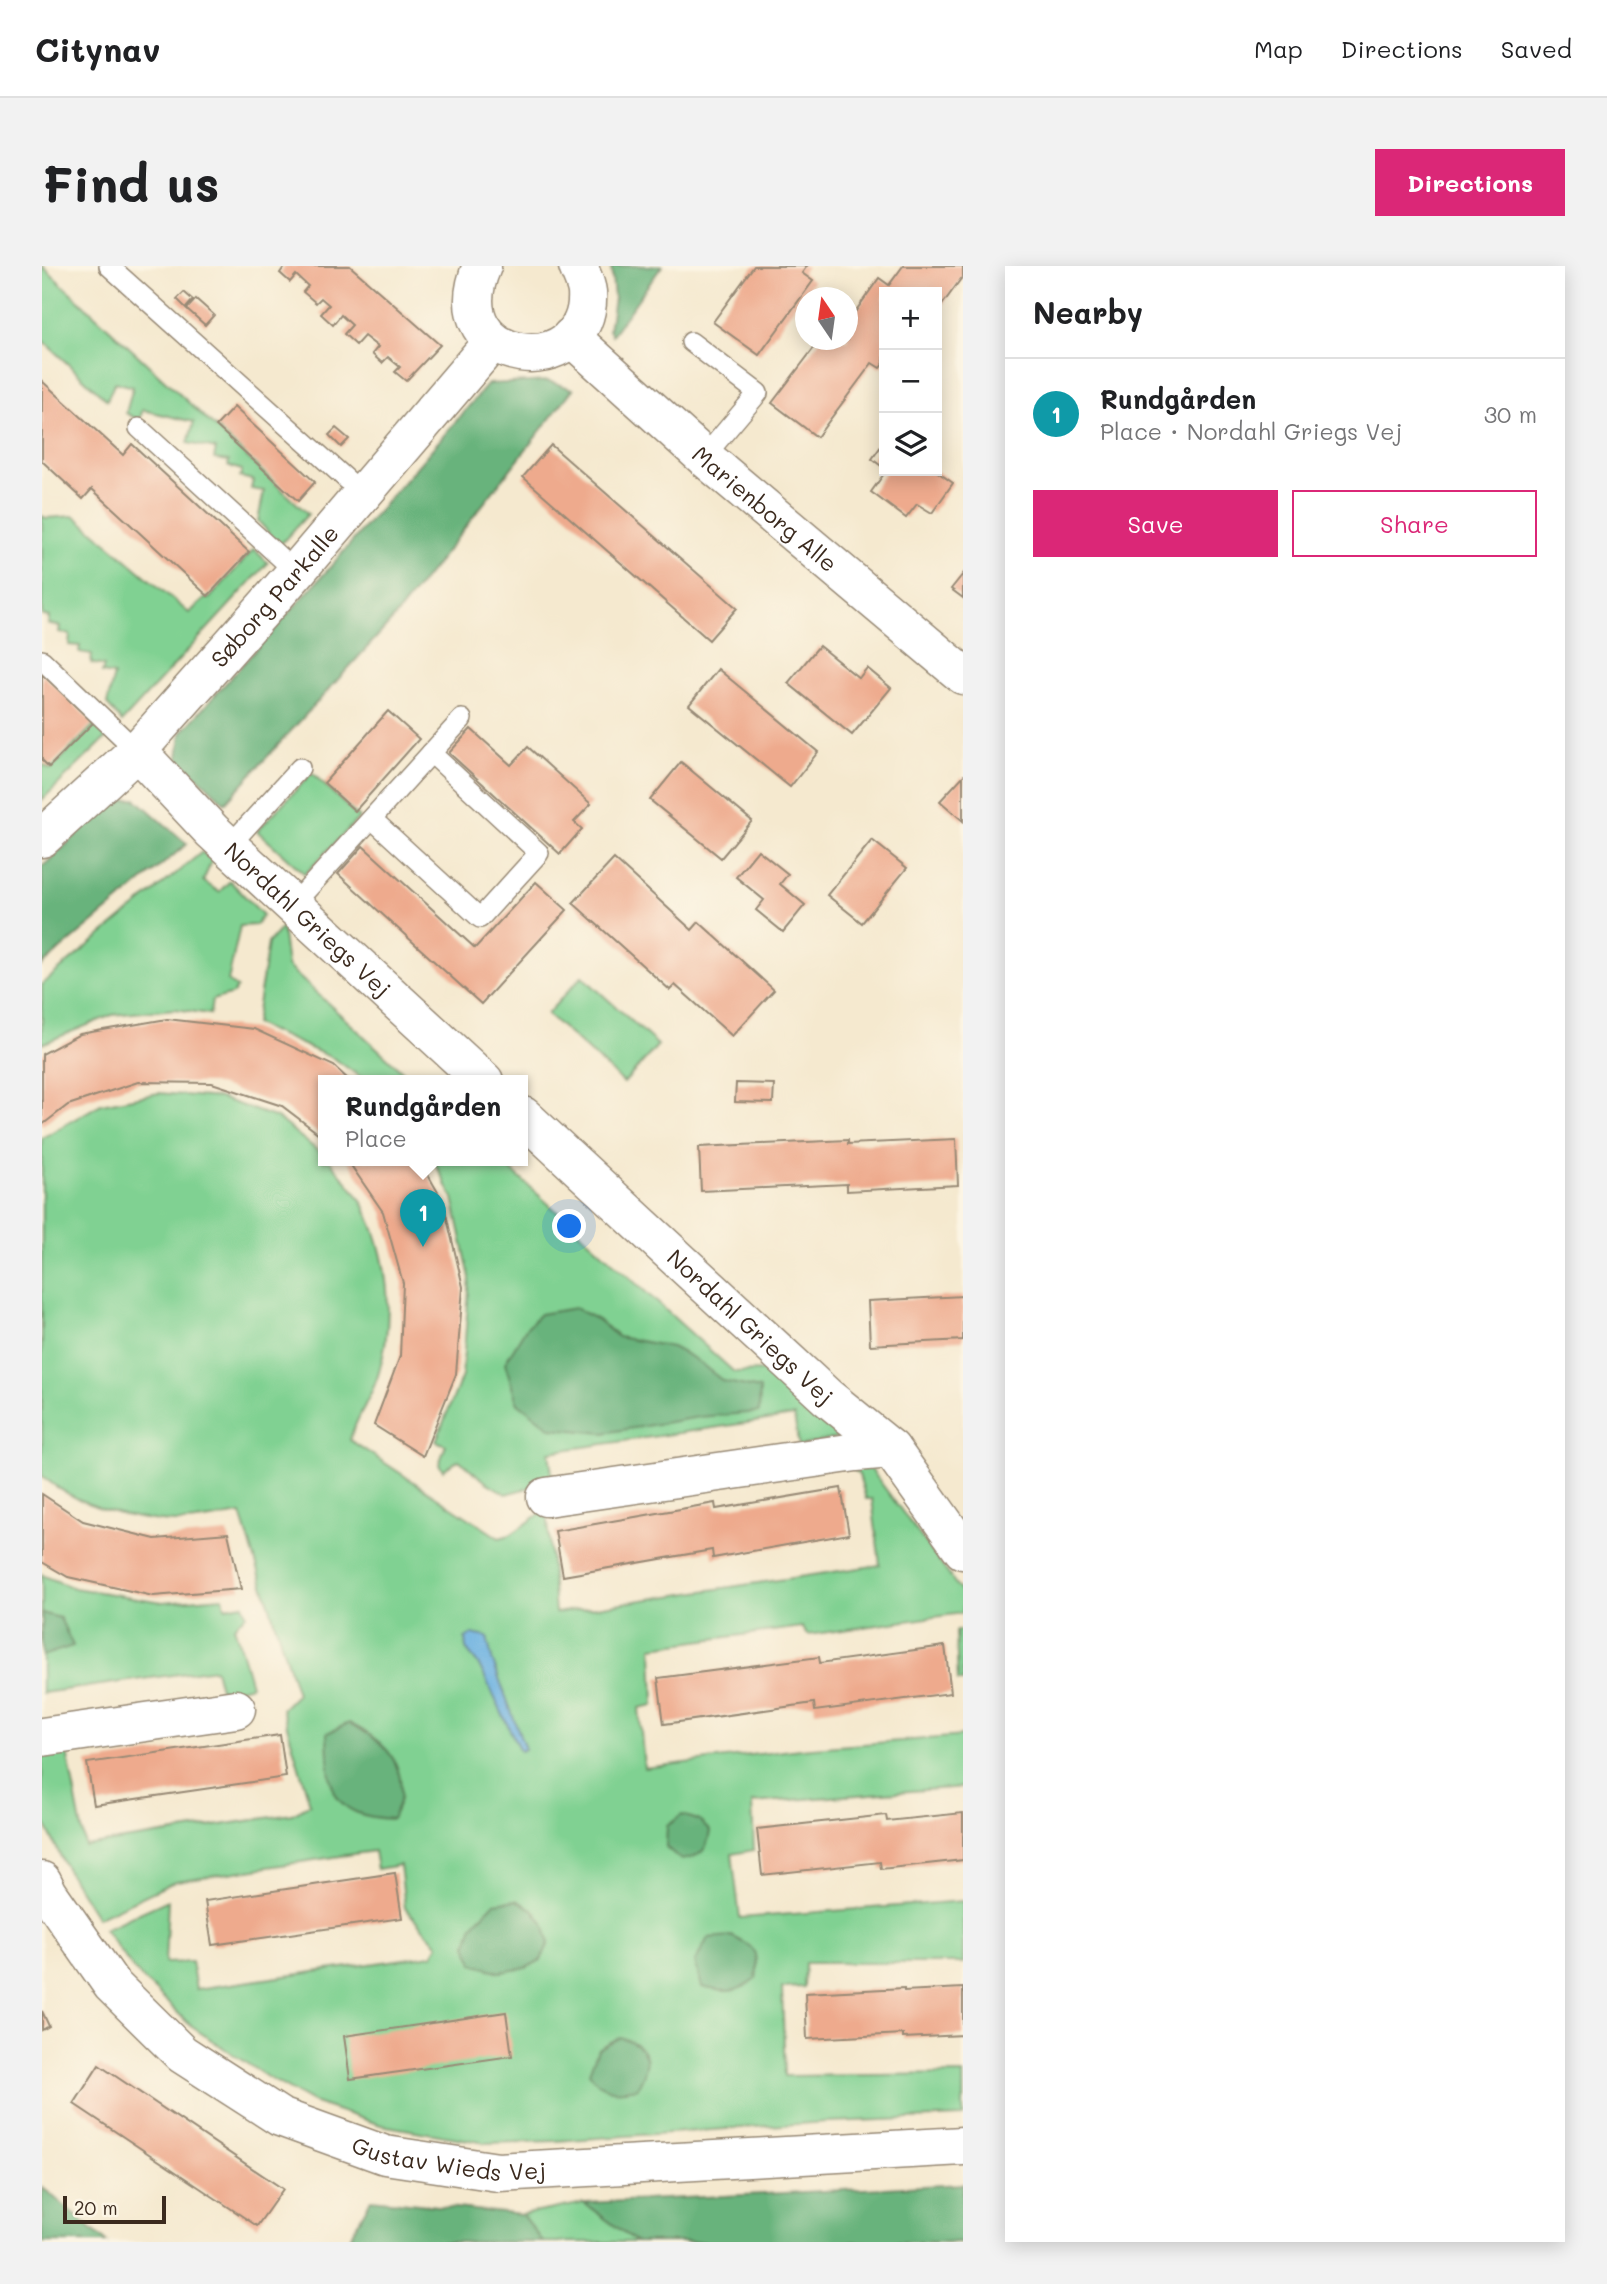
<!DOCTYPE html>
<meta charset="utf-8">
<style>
body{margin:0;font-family:Mali,sans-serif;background:#f2f2f2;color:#202124}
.controls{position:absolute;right:21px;top:21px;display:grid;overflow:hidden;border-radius:0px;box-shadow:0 4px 18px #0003}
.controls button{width:63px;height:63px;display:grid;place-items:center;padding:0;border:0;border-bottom:2px solid #e0e0e0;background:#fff;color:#202124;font:35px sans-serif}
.compass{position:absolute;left:753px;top:21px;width:63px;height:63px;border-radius:50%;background:#fff;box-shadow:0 4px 18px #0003;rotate:347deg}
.scale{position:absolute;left:21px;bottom:18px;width:103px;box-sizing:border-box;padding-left:7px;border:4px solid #3b2a1e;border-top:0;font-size:19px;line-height:24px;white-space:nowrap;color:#3b2a1e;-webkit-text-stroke:5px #fcf5e5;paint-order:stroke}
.you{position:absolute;left:528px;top:961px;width:24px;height:24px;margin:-18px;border:5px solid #fff;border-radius:50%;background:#1a73e8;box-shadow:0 0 0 10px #1a73e833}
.badge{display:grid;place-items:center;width:46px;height:46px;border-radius:50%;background:#db2777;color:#fff;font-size:23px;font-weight:700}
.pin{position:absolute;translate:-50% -58px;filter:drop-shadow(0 2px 4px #0008)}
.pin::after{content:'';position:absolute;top:37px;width:24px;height:21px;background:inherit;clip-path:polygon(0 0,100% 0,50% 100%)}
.popup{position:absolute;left:276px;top:809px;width:210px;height:91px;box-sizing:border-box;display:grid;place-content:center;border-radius:0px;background:#fff;filter:drop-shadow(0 2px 5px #0005);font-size:23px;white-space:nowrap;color:#757577}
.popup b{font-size:26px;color:#202124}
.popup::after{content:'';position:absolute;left:50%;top:100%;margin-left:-14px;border:14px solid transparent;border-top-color:#fff}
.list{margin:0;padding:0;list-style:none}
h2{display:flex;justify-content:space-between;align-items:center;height:91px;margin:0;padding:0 28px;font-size:30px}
h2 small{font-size:23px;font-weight:400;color:#757577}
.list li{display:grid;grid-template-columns:46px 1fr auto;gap:21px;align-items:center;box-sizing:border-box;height:112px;padding:0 28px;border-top:2px solid #e0e0e0}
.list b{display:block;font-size:26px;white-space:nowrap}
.list p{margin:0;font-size:23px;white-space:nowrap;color:#757577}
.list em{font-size:23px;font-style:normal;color:#757577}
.actions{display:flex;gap:14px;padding:21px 28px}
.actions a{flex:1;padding:16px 0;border:2px solid #db2777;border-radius:0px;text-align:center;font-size:24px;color:#db2777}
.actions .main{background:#db2777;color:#fff}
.icon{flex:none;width:38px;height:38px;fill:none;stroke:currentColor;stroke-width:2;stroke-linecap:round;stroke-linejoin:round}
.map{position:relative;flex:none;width:921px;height:1976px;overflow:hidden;border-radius:0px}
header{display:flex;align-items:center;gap:42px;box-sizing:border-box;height:98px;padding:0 35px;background:#fff;border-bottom:2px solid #e0e0e0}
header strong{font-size:33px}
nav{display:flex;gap:38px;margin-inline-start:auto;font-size:24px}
.intro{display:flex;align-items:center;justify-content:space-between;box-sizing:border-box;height:168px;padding:0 42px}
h1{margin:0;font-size:49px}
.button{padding:18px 32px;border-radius:0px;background:#db2777;color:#fff;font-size:24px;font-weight:700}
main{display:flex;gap:42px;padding:0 42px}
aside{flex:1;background:#fff;border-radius:0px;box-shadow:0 4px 18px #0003}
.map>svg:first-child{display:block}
.green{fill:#80d192;stroke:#5e7e58;stroke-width:2}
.forest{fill:#68b37c;stroke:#526e4d;stroke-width:2}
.water{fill:#6ab1e1;stroke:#526e80;stroke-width:2}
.building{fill:#eeaa8d}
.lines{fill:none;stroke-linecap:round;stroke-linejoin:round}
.service-casing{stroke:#988a76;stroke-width:22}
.minor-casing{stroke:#988a76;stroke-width:41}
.service{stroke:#fff;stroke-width:19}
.minor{stroke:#fff;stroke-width:38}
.labels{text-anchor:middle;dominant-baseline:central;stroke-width:6;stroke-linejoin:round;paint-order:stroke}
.street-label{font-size:23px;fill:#3b2a1e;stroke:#fcf5e5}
</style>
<header>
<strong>Citynav</strong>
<nav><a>Map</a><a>Directions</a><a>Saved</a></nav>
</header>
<div class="intro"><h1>Find us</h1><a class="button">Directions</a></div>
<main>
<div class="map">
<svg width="921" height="1976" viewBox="0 0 921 1976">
<rect width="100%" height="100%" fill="#fcf5e5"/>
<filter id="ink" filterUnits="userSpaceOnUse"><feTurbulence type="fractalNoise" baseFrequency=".0143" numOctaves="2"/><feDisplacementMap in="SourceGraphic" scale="14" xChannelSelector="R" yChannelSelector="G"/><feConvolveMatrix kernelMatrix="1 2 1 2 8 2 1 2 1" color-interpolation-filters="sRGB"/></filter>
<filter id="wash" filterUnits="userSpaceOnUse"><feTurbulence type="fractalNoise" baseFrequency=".00686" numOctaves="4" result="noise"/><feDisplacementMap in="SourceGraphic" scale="28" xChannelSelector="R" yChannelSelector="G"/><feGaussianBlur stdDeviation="1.57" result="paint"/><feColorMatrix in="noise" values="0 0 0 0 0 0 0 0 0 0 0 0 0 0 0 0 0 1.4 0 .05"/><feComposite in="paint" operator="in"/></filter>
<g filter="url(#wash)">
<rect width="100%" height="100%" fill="#f5e9cf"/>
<g class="green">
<polygon points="0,0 266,248 238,279 216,255 222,225 209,223 211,214 198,211 200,204 186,200 187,195 172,193 174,183 146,177 152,156 101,144 97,154 84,147 91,121 73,116 65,134 0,74"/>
<polygon points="0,250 4,252 33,250 147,347 164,332 167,333 212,283 226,297 80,456 65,438 72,409 60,407 62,400 49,397 50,388 37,386 38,380 27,379 28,369 17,366 18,360 6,358 7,351 0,349"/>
<polygon points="52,459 65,471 0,534 0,498 9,503"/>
<polygon points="270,507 317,552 263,608 215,565"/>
<polygon points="160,586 170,595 161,615 177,626 188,615 221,649 214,659 198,660 186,715 195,722 191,728 170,734 168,748 133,743 70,749 0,778 0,718"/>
<polygon points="240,661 245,700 371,815 324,815 293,793 213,758 226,677"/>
<polygon points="540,710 616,779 582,817 505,748"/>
<path d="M117,827L178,832L235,852L281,889V895H288C299,909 313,923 321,938C347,990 353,1050 337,1106C331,1130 314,1150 308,1174L457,1272L468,1269L505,1243L513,1347L838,1299L830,1233H824L817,1209L808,1199L825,1198L921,1328V1347L766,1369L760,1361L610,1381L612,1439L597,1442L602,1502L758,1483L921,1470V1521L710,1537L712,1584L690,1588L698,1652L921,1635V1697H763L762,1721L740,1722L743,1810L921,1808V1851L785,1856L513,1875L444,1877L339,1859L270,1836L225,1811L150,1761L92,1704L62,1663L126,1634L123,1697L149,1696L154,1723L390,1689L396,1679L363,1642L358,1599L335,1603L332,1585L134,1615L55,1652L25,1604L0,1551V1485L24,1481L43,1580L250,1548L268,1538L240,1443L255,1428L199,1248C178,1251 154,1257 133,1256C86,1254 36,1240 0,1210V872L59,838Z"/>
<polygon points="392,895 459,895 692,1106 727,1105 799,1171 757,1180 752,1150 507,1186 511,1215 464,1228 444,1216 417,1194 401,1204 397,1198 404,1179 394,1175 420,1110 428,1012 411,932"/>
<polygon points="0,1309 32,1322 121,1336 181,1331 183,1341 201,1338 204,1348 192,1360 209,1419 179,1427 173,1403 0,1427"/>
<polygon points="921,1364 921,1415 916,1415 914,1365"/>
<polygon points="542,1937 595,1976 501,1976 480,1949"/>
</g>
<g class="forest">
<polygon points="569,0 620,0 570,69 567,64 572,32"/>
<polygon points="506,115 531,123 353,351 183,537 136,492 139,467 290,299 446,118"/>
<polygon points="94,533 145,578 0,699 0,601 67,539 80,534"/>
<polygon points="533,1042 556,1054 576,1071 630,1081 653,1093 681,1115 718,1123 717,1146 657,1151 562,1167 509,1162 475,1136 463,1097 484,1062 498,1048"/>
<polygon points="0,1347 18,1352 31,1380 0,1390"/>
<path d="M307,1457C337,1472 360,1490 359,1527C359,1535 353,1545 350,1553C286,1550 287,1521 285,1467Z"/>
<path d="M640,1549L656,1554L668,1565C665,1585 659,1591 639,1594L624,1581L625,1560Z"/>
<polygon points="474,1634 491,1643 503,1660 507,1677 499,1694 484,1702 458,1706 431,1698 425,1678 431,1659 452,1637"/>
<path d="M689,1670C713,1681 718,1685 714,1713C694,1728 684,1727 660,1721L653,1696L666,1672Z"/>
<path d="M578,1771C608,1781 611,1795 595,1822C571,1827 562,1826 547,1807L556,1783Z"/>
<polygon points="921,1918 921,1976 595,1976 542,1937"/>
<polygon points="0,1921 65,1976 0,1976"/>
<polygon points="329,1933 480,1949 501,1976 305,1976"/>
</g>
<polygon class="water" points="430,1368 445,1371 450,1393 483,1483 478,1485 437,1399 424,1383 423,1373"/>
<g id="blocks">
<g class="building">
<polygon points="243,0 308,0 398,79 364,115 353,106 358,101 346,91 340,97 330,88 336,81 322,70 314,79 302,68 310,59 299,49 291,59 279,48 287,39 279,32 274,37 261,26 266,20 254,9 248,16 238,7"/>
<polygon points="712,0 765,0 760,7 771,15 717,89 671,56"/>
<polygon points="861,0 921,0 921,10 895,46 895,26 842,26 842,97 838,102 830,97 775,171 730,137 778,74 806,74 806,56 837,12 847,19"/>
<polygon points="142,26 151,34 144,42 135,33"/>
<polygon points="154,33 172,49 163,59 145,43"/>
<polygon points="0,115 81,189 90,178 207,286 166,330 50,223 41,233 0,195"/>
<polygon points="192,141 273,216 256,235 174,160"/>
<polygon points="294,162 307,173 299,181 287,169"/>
<polygon points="842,176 842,202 830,193"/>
<polygon points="509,179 695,342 667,374 481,211"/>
<polygon points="844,205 894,205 911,217 890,247 875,238 864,252 829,226"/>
<polygon points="921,308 921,332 909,323"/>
<polygon points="777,380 817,412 825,402 849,422 810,469 746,417"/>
<polygon points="676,403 776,486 748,521 647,439"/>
<polygon points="0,408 51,457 7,501 0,494"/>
<polygon points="346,445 377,473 313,545 282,517"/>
<polygon points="429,463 469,499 486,481 549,538 532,556 540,563 518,588 407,487"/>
<polygon points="639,496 710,555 679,592 608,534"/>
<polygon points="921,510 921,555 898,535"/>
<polygon points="830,574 865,602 820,657 785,629"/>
<polygon points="321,580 433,682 494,616 525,644 439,738 296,608"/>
<polygon points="716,584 746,608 738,618 763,639 741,666 714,644 722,634 694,611"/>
<polygon points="572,593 650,664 657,656 732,724 690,770 633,719 628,724 531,637"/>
<polygon points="125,753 212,763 292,800 308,815 281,815 281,871 240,840 170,817 96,816 26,839 0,859 0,788 38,768"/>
<polygon points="694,817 732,818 731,837 693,836"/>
<polygon points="914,873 916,919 805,925 805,918 659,925 657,881 806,874 806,878"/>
<polygon points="306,895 378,895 401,935 421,1021 414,1108 381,1190 332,1159 358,1090 361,1017 341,946"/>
<polygon points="921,1030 921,1074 828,1079 826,1035"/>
<polygon points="799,1222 807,1268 671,1292 670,1284 521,1310 513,1265 673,1237 674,1243"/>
<polygon points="0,1228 41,1255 113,1273 186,1267 199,1323 111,1330 26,1311 0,1296"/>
<polygon points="903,1380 909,1427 773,1445 772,1437 622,1458 616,1412 777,1391 778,1397"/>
<polygon points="238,1469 244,1511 52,1539 45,1497"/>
<polygon points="921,1547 921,1594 839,1603 838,1596 720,1609 715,1563 844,1549 845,1555"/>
<polygon points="353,1607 360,1652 170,1679 163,1635"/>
<polygon points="862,1722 862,1725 921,1722 921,1769 861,1772 861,1768 765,1773 763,1727"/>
<polygon points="0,1745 7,1760 0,1764"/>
<polygon points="464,1746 470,1790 308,1813 302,1770"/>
<polygon points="57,1799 241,1923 215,1960 32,1838"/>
</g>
</g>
</g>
<g filter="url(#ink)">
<use href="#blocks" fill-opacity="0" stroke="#988a76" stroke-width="2"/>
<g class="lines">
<g class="service-casing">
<g id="service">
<polyline points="67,0 321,228"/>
<polyline points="649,76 716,127 662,191"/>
<polyline points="97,162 254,306"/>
<polyline points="0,394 95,485"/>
<polyline points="330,553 438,652 497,587 389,487"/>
<polyline points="187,580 258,502"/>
<polyline points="251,639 420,453"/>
</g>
</g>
<g class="minor-casing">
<g id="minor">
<path d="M440,0C396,103 551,118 545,26C544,17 539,8 536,0"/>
<path id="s1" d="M529,71L662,191L921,409"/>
<path id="s2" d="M95,485L170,565L442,815"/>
<path id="s3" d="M0,572L95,485L254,306L451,75"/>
<path id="s4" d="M481,850L785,1131L849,1183L921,1284"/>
<polyline points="504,1231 814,1186 849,1183"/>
<polyline points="0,1471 194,1443"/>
<path id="s5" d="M0,1615L6,1627L70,1719L140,1788L238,1851L343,1889L456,1906L921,1880"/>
</g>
</g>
<use href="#service" class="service"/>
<use href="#minor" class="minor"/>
</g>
</g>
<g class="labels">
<g class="street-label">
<text stroke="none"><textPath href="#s1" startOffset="259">Marienborg Alle</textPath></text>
<text stroke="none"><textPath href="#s3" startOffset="336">Søborg Parkalle</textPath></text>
<text stroke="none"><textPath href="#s2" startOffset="240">Nordahl Griegs Vej</textPath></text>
<text stroke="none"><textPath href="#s4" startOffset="310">Nordahl Griegs Vej</textPath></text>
<text stroke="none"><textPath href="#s5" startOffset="516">Gustav Wieds Vej</textPath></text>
</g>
</g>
</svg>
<div class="controls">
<button>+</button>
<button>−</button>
<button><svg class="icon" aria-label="layers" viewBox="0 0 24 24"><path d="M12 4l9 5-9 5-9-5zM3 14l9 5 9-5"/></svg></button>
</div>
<svg class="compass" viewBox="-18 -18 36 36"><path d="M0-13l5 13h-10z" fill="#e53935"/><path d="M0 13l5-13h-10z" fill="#757577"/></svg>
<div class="scale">20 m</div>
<div class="you"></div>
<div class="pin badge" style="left:381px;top:981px;background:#0f9aa8">1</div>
<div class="popup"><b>Rundgården</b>Place</div>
</div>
<aside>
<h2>Nearby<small></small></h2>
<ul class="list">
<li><span class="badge" style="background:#0f9aa8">1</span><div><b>Rundgården</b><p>Place · Nordahl Griegs Vej</p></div><em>30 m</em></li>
</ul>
<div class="actions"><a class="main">Save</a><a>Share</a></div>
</aside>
</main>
